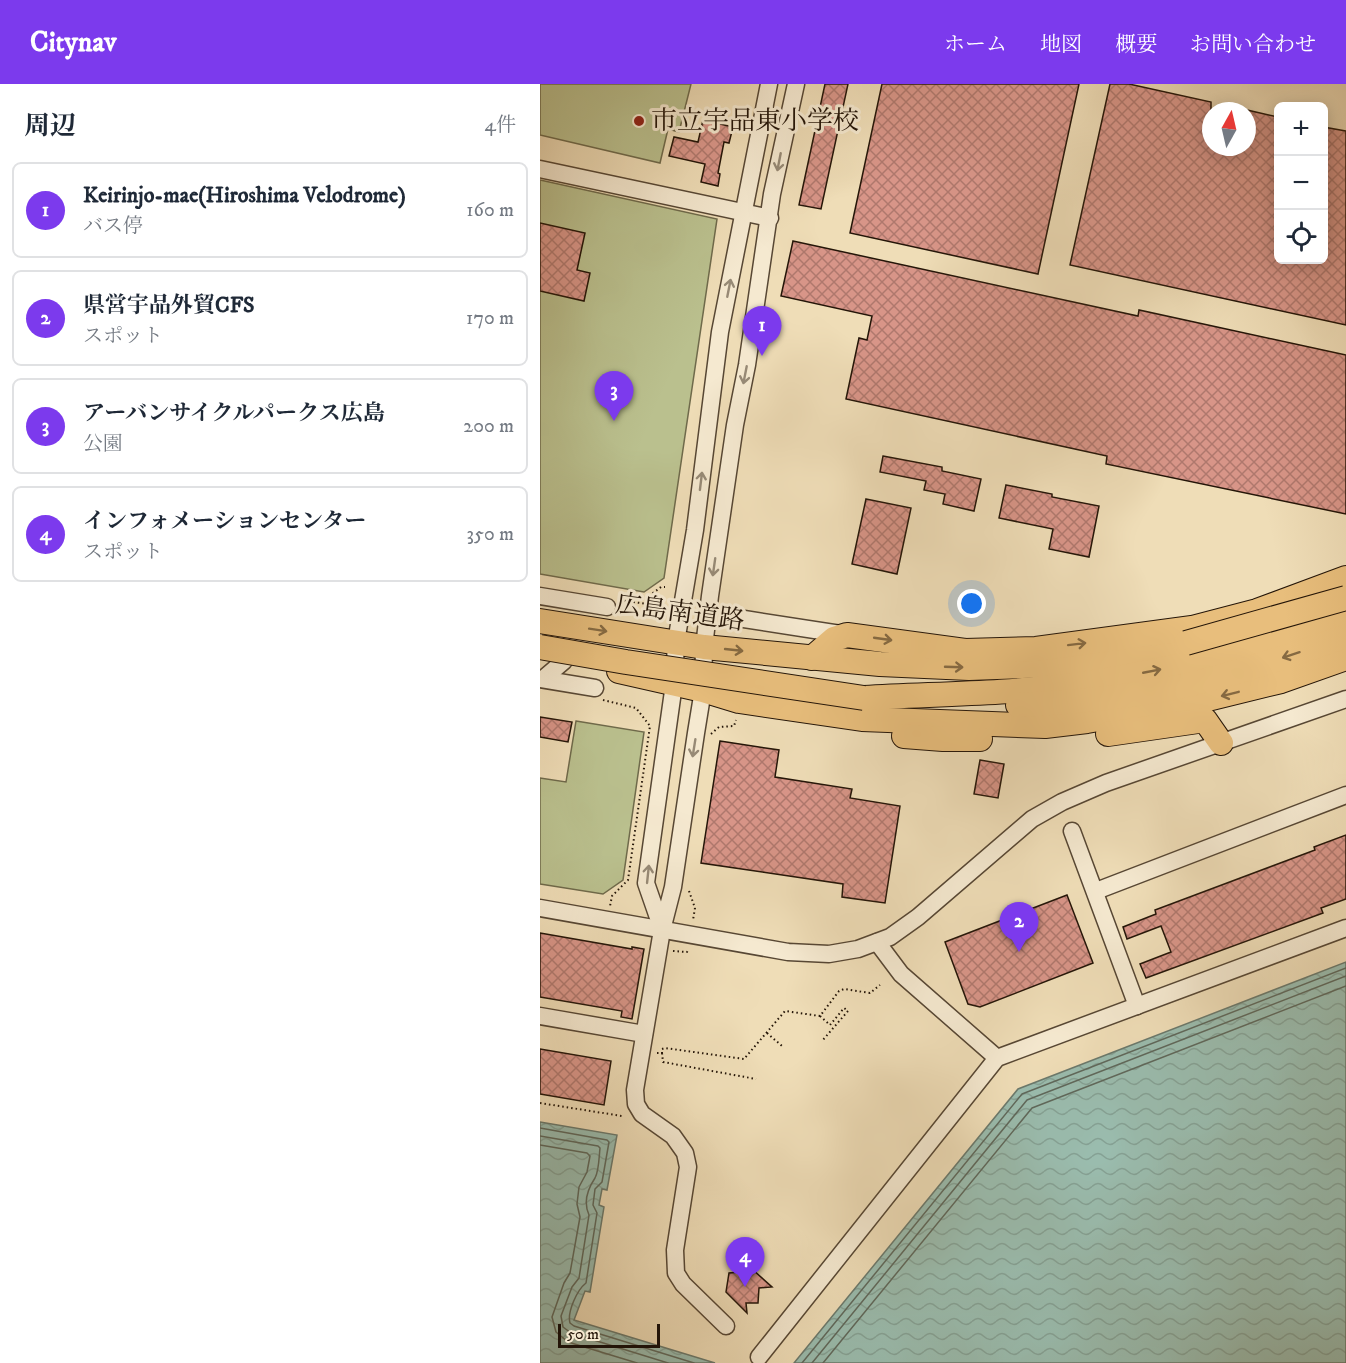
<!DOCTYPE html>
<html lang="ja">
<meta charset="utf-8">
<style>
body{margin:0;font-family:"IM FELL DW Pica","Noto Serif JP",serif;background:#f2f2f3;color:#1f2937}
.controls{position:absolute;right:18px;top:18px;display:grid;overflow:hidden;border-radius:9px;box-shadow:0 3px 15px #0003}
.controls button{width:54px;height:54px;display:grid;place-items:center;padding:0;border:0;border-bottom:2px solid #e0e1e3;background:#fff;color:#1f2937;font:30px sans-serif}
.compass{position:absolute;left:662px;top:18px;width:54px;height:54px;border-radius:50%;background:#fff;box-shadow:0 3px 15px #0003;rotate:8deg}
.scale{position:absolute;left:18px;bottom:15px;width:102px;box-sizing:border-box;padding-left:6px;border:3px solid #241508;border-top:0;font-size:16px;line-height:21px;white-space:nowrap;color:#241508;-webkit-text-stroke:4px #f5e9d0;paint-order:stroke}
.you{position:absolute;left:432px;top:520px;width:21px;height:21px;margin:-15px;border:4px solid #fff;border-radius:50%;background:#1a73e8;box-shadow:0 0 0 9px #1a73e833}
.badge{display:grid;place-items:center;width:39px;height:39px;border-radius:50%;background:#7c3aed;color:#fff;font-size:20px;font-weight:700}
.pin{position:absolute;translate:-50% -50px;filter:drop-shadow(0 2px 3px #0008)}
.pin::after{content:'';position:absolute;top:32px;width:21px;height:18px;background:inherit;clip-path:polygon(0 0,100% 0,50% 100%)}
.list{margin:0;padding:0;list-style:none}
h2{display:flex;justify-content:space-between;align-items:center;height:78px;margin:0;padding:0 24px;font-size:26px}
h2 small{font-size:20px;font-weight:400;color:#747a83}
.list li{display:grid;grid-template-columns:39px 1fr auto;gap:18px;align-items:center;box-sizing:border-box;height:96px;margin:0 12px 12px;padding:0 12px;border:2px solid #e0e1e3;border-radius:9px}
.list b{display:block;font-size:22px;white-space:nowrap}
.list p{margin:0;font-size:20px;white-space:nowrap;color:#747a83}
.list em{font-size:20px;font-style:normal;color:#747a83}
.icon{flex:none;width:33px;height:33px;fill:none;stroke:currentColor;stroke-width:2;stroke-linecap:round;stroke-linejoin:round}
.map{position:relative;flex:none;width:806px;height:1279px;overflow:hidden}
header{display:flex;align-items:center;gap:36px;box-sizing:border-box;height:84px;padding:0 30px;background:#7c3aed;color:#fff}
header strong{font-size:28px}
nav{display:flex;gap:33px;margin-inline-start:auto;font-size:21px}
main{display:flex}
aside{flex:1;background:#fff}
.map>svg:first-child{display:block}
.park{fill:#bac08e;stroke:#6f6a4b;stroke-width:1.5}
.water{fill:url(#water-waves);stroke:#6b796c;stroke-width:1.5}
.lines{fill:none;stroke-linecap:round;stroke-linejoin:round}
.shore{stroke:#5f685b;stroke-width:1.5}
.building{fill:url(#building-cross-hatch);stroke:#241508;stroke-width:1.5}
.minor-casing{stroke:#574734;stroke-width:19}
.highway-casing{stroke:#241508;stroke-width:26}
.path{stroke:#241508;stroke-width:2;stroke-dasharray:1.5 3;stroke-linecap:butt}
.minor{stroke:#f5e9d0;stroke-width:16}
.highway{stroke:#e8be7c;stroke-width:24}
.highway-bridge-casing{stroke:#241508;stroke-width:26;stroke-linecap:butt}
.highway-bridge{stroke:#e8be7c;stroke-width:24}
.oneway{stroke:#978a76}
.oneway2{stroke:#866a42}
.poi-dot{fill:#8f2418;stroke:#f5e9d0;stroke-width:2}
.labels{text-anchor:middle;dominant-baseline:central;stroke-width:6;stroke-linejoin:round;paint-order:stroke}
.poi-label{font-size:26px;fill:#241508;stroke:#f5e9d0;text-anchor:start}
.street-label{font-size:26px;fill:#241508;stroke:#f5e9d0}
</style>
<header>
<strong>Citynav</strong>
<nav><a>ホーム</a><a>地図</a><a>概要</a><a>お問い合わせ</a></nav>
</header>
<main>
<aside>
<h2>周辺<small>4件</small></h2>
<ul class="list">
<li><span class="badge">1</span><div><b>Keirinjo-mae(Hiroshima Velodrome)</b><p>バス停</p></div><em>160 m</em></li>
<li><span class="badge">2</span><div><b>県営宇品外貿CFS</b><p>スポット</p></div><em>170 m</em></li>
<li><span class="badge">3</span><div><b>アーバンサイクルパークス広島</b><p>公園</p></div><em>200 m</em></li>
<li><span class="badge">4</span><div><b>インフォメーションセンター</b><p>スポット</p></div><em>350 m</em></li>
</ul>
</aside>
<div class="map">
<svg width="806" height="1279" viewBox="0 0 806 1279">
<defs>
<pattern id="water-waves" width="16" height="10" patternUnits="userSpaceOnUse" patternTransform="scale(1.5)"><rect width="16" height="10" fill="#9abcae"/><path d="M0 5q4-4 8 0t8 0" fill="none" stroke="#85a194"/></pattern>
<pattern id="building-cross-hatch" width="8" height="8" patternUnits="userSpaceOnUse" patternTransform="scale(1.5)"><rect width="8" height="8" fill="#d89588"/><path d="M0 0l8 8M0 8l8-8" fill="none" stroke="#af786d"/></pattern>
</defs>
<rect width="100%" height="100%" fill="#efddb7"/>
<filter id="stains"><feTurbulence type="fractalNoise" baseFrequency=".00333" numOctaves="4"/><feColorMatrix values="0 0 0 0 .2 0 0 0 0 .09 0 0 0 0 .02 0 0 0 .5 -.17"/></filter>
<radialGradient id="worn" r=".72"><stop offset=".6" stop-color="#630" stop-opacity="0"/><stop offset="1" stop-color="#630" stop-opacity=".3"/></radialGradient>
<g class="park">
<polygon points="0,0 151,0 139,48 128,45 120,79 0,51"/>
<polygon points="0,96 177,135 124,494 104,508 0,490"/>
<polygon points="36,637 104,648 83,796 63,810 0,800 0,694 26,698"/>
</g>
<g class="water">
<polygon points="806,878 806,1279 254,1279 478,1005"/>
<polygon points="0,1038 77,1051 67,1106 62,1105 59,1121 64,1123 50,1208 45,1207 34,1236 175,1279 0,1279"/>
</g>
<g class="lines">
<g class="shore">
<path d="M0,1044L67,1056L69,1058L62,1098L55,1105L53,1121L57,1129L46,1199C37,1206 27,1228 30,1239L34,1242L154,1279"/>
<path d="M0,1052L58,1062L60,1064C59,1073 59,1087 55,1094C47,1106 43,1118 49,1131L39,1194L32,1203L21,1232L23,1243L31,1249L128,1279"/>
<polyline points="0,1061 47,1069 50,1072 47,1088 39,1103 37,1120 40,1133 30,1189 24,1199 12,1233 16,1248 28,1258 97,1279"/>
<polyline points="262,1279 482,1010 806,884"/>
<polyline points="272,1279 487,1016 806,892"/>
<polyline points="283,1279 492,1024 806,902"/>
</g>
</g>
<g class="building">
<polygon points="285,0 308,0 281,125 259,121"/>
<polygon points="342,0 539,0 498,190 310,149"/>
<polygon points="570,0 589,0 671,18 671,63 707,63 707,26 738,33 738,176 783,176 783,43 806,47 806,241 530,181"/>
<polygon points="163,36 193,43 189,59 184,58 178,89 180,90 178,102 161,98 165,80 129,72 134,53 158,58"/>
<polygon points="0,139 45,149 37,186 50,189 44,217 0,207"/>
<polygon points="253,157 598,232 599,226 806,271 806,430 566,380 567,372 306,315 319,254 327,256 332,232 241,212"/>
<polygon points="343,372 402,383 402,387 441,395 434,427 403,420 405,410 384,406 386,397 340,388"/>
<polygon points="466,401 512,410 512,413 559,422 549,473 509,465 513,445 459,434"/>
<polygon points="326,415 371,424 357,490 312,480"/>
<polygon points="0,633 32,638 28,658 0,653"/>
<polygon points="180,657 239,666 235,693 312,705 310,714 360,722 345,819 302,813 303,800 161,779"/>
<polygon points="440,676 464,680 458,714 434,710"/>
<polygon points="806,751 806,815 781,824 783,829 606,894 600,880 631,868 621,842 587,855 583,843 616,830 615,826 775,766 774,763"/>
<polygon points="527,811 553,879 440,923 428,920 405,858"/>
<polygon points="0,849 92,865 92,863 104,865 92,935 81,933 82,927 0,913"/>
<polygon points="0,965 71,977 64,1021 0,1010"/>
<polygon points="202,1176 232,1203 219,1204 218,1219 206,1219 207,1229 186,1208 189,1189 200,1188"/>
</g>
<g class="lines">
<g class="minor-casing">
<g id="minor">
<polyline points="0,85 230,134"/>
<polyline points="0,512 67,523"/>
<polyline points="204,535 307,551"/>
<polyline points="0,595 55,604"/>
<polyline points="3,595 24,577"/>
<polyline points="532,747 597,922"/>
<polyline points="556,807 806,711"/>
<polyline points="0,824 248,868 289,870 318,865 350,853 378,833 492,735 522,718 566,699 806,615"/>
<polyline points="122,845 106,799 134,600 136,558 155,446 180,248 229,0"/>
<polyline points="337,858 361,890 457,974"/>
<polyline points="0,932 104,950"/>
<polyline points="186,1242 143,1200 136,1189 135,1166 148,1083 145,1069 133,1052 102,1030 96,1020 95,1006 122,846 133,803 156,649 163,606 164,563 170,512 195,341 207,281 232,110 256,0"/>
<polyline points="219,1273 457,974 806,844"/>
</g>
</g>
<g class="highway-casing">
<g id="highway">
<polyline points="0,537 164,563 340,580 429,584 536,580 646,559"/>
<polyline points="272,574 294,555 307,551 425,567 496,565 652,544 717,527 806,494"/>
<polyline points="79,587 163,606 199,617 322,635 505,642 547,637 655,618 741,597 806,574"/>
<path d="M324,614C393,610 464,610 533,601C627,588 718,564 806,529"/>
<path d="M478,621C536,618 595,613 652,600C704,587 756,570 806,552"/>
<polyline points="568,650 665,636 681,659"/>
<polyline points="364,652 403,655 440,655"/>
</g>
</g>
<g class="path">
<polyline points="109,512 121,503 125,503"/>
<polyline points="80,516 107,520"/>
<polyline points="63,616 96,624 110,642 88,796 72,812 70,822"/>
<polyline points="171,650 179,643 194,642 196,636"/>
<polyline points="149,807 155,824 153,836"/>
<polyline points="133,867 147,868 148,865"/>
<polyline points="280,932 290,941 304,924 308,927 282,957"/>
<polyline points="227,949 242,962"/>
<polyline points="117,969 122,969 122,965 125,964 204,975 245,927 280,932 299,907 304,905 330,909 340,901"/>
<polyline points="122,969 123,978 216,995"/>
<polyline points="0,1019 82,1032"/>
</g>
<use href="#minor" class="minor"/>
<use href="#highway" class="highway"/>
<g class="highway-bridge-casing">
<g id="highway-bridge">
<polyline points="646,559 806,514"/>
<polyline points="0,563 86,578 324,614"/>
</g>
</g>
<use href="#highway-bridge" class="highway-bridge"/>
</g>
<defs><path id="oneway-shaft" d="M-6 0H5M1.5-3L5.5 0L1.5 3" fill="none" stroke-width="1.6" stroke-linecap="round" stroke-linejoin="round" transform="scale(1.5)"/></defs>
<g class="oneway">
<use href="#oneway-shaft" transform="translate(239 78) rotate(101)"/>
<use href="#oneway-shaft" transform="translate(189 204) rotate(-79)"/>
<use href="#oneway-shaft" transform="translate(205 291) rotate(101)"/>
<use href="#oneway-shaft" transform="translate(161 397) rotate(-83)"/>
<use href="#oneway-shaft" transform="translate(174 483) rotate(98)"/>
<use href="#oneway-shaft" transform="translate(154 664) rotate(99)"/>
<use href="#oneway-shaft" transform="translate(108 790) rotate(-84)"/>
</g>
<g class="oneway2">
<use href="#oneway-shaft" transform="translate(58 546) rotate(9)"/>
<use href="#oneway-shaft" transform="translate(343 555) rotate(8)"/>
<use href="#oneway-shaft" transform="translate(537 560) rotate(-7)"/>
<use href="#oneway-shaft" transform="translate(194 566) rotate(6)"/>
<use href="#oneway-shaft" transform="translate(751 571) rotate(162)"/>
<use href="#oneway-shaft" transform="translate(414 583) rotate(2)"/>
<use href="#oneway-shaft" transform="translate(612 587) rotate(-11)"/>
<use href="#oneway-shaft" transform="translate(690 610) rotate(166)"/>
</g>
<circle class="poi-dot" cx="99" cy="37" r="6"/>
<g class="labels">
<g class="poi-label">
<text x="111" y="37">市立宇品東小学校</text>
</g>
<g class="street-label">
<text transform="translate(140 529) rotate(8)">広島南道路</text>
</g>
</g>
<rect width="100%" height="100%" filter="url(#stains)"/>
<rect width="100%" height="100%" fill="url(#worn)"/>
</svg>
<div class="controls">
<button>+</button>
<button>−</button>
<button><svg class="icon" aria-label="locate" viewBox="0 0 24 24"><circle cx="12" cy="12" r="6"/><path d="M12 2v4M12 18v4M2 12h4M18 12h4"/></svg></button>
</div>
<svg class="compass" viewBox="-18 -18 36 36"><path d="M0-13l5 13h-10z" fill="#e53935"/><path d="M0 13l5-13h-10z" fill="#747a83"/></svg>
<div class="scale">50 m</div>
<div class="you"></div>
<div class="pin badge" style="left:222px;top:272px">1</div>
<div class="pin badge" style="left:479px;top:868px">2</div>
<div class="pin badge" style="left:74px;top:337px">3</div>
<div class="pin badge" style="left:205px;top:1203px">4</div>
</div>
</main>
